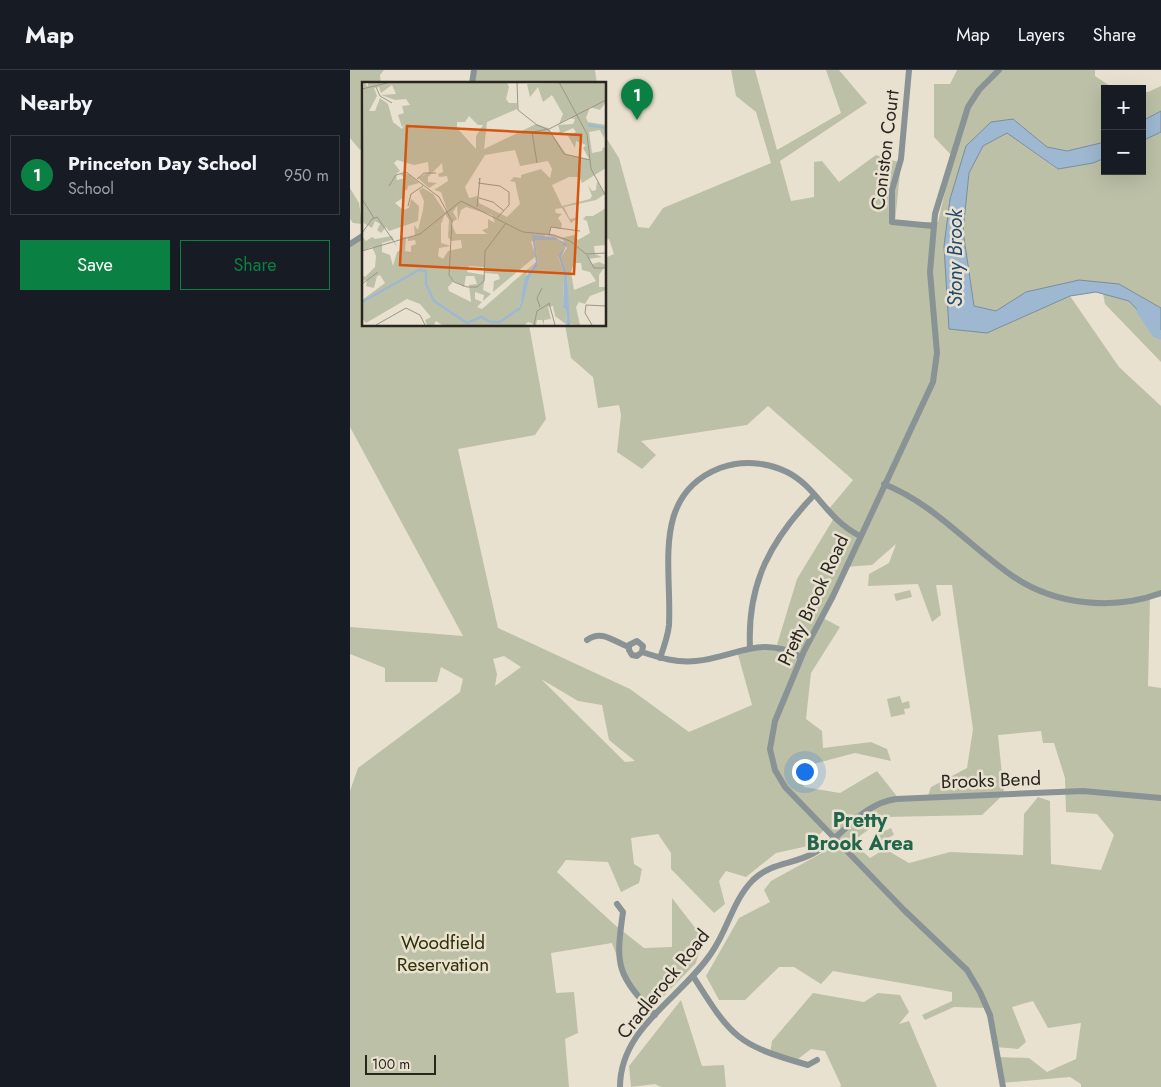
<!DOCTYPE html>
<meta charset="utf-8">
<style>
body{margin:0;font-family:Jost,sans-serif;background:#242831;color:#f1f3f6}
.controls{position:absolute;right:15px;top:15px;display:grid;overflow:hidden;border-radius:0px;box-shadow:0 5px 20px #0002}
.controls button{width:45px;height:45px;display:grid;place-items:center;padding:0;border:0;border-bottom:1px solid #363941;background:#171b24;color:#f1f3f6;font:25px sans-serif}
.scale{position:absolute;left:15px;bottom:12px;width:71px;box-sizing:border-box;padding-left:5px;border:2px solid #292620;border-top:0;font-size:14px;line-height:18px;white-space:nowrap;color:#292620;-webkit-text-stroke:4px #e9e1cf;paint-order:stroke}
.you{position:absolute;left:454px;top:701px;width:18px;height:18px;margin:-12px;border:4px solid #fff;border-radius:50%;background:#1a73e8;box-shadow:0 0 0 8px #1a73e833}
.badge{display:grid;place-items:center;width:32px;height:32px;border-radius:50%;background:#0b8043;color:#fff;font-size:16px;font-weight:700}
.pin{position:absolute;translate:-50% -41px;filter:drop-shadow(0 1px 2px #0008)}
.pin::after{content:'';position:absolute;top:26px;width:18px;height:15px;background:inherit;clip-path:polygon(0 0,100% 0,50% 100%)}
.list{margin:0;padding:0;list-style:none}
h2{display:flex;justify-content:space-between;align-items:center;height:65px;margin:0;padding:0 20px;font-size:21px}
h2 small{font-size:16px;font-weight:400;color:#9ea1a6}
.list li{display:grid;grid-template-columns:32px 1fr auto;gap:15px;align-items:center;box-sizing:border-box;height:80px;margin:0 10px 10px;padding:0 10px;border:1px solid #363941;border-radius:0px}
.list b{display:block;font-size:19px;white-space:nowrap}
.list p{margin:0;font-size:16px;white-space:nowrap;color:#9ea1a6}
.list em{font-size:16px;font-style:normal;color:#9ea1a6}
.actions{display:flex;gap:10px;padding:15px 20px}
.actions a{flex:1;padding:11px 0;border:1px solid #0b8043;border-radius:0px;text-align:center;font-size:18px;color:#0b8043}
.actions .main{background:#0b8043;color:#fff}
.map{position:relative;flex:none;width:811px;height:1017px;overflow:hidden}
header{display:flex;align-items:center;gap:30px;box-sizing:border-box;height:70px;padding:0 25px;background:#171b24;border-bottom:1px solid #363941}
header strong{font-size:24px}
nav{display:flex;gap:28px;margin-inline-start:auto;font-size:18px}
main{display:flex}
aside{flex:1;background:#171b24}
.map>svg:first-child{display:block}
.green{fill:#bcc0a6;fill-rule:evenodd}
.water{fill:#9eb8d2;stroke:#7b8c9d}
.lines{fill:none;stroke-linecap:round;stroke-linejoin:round}
.river{stroke:#9eb8d2;stroke-width:9}
.minor{stroke:#899295;stroke-width:6}
.labels{text-anchor:middle;dominant-baseline:central;stroke-width:5;stroke-linejoin:round;paint-order:stroke}
.street-label{font-size:19px;fill:#292620;stroke:#e9e1cf}
.park-label{font-size:19px;fill:#2f3208;stroke:#e9e1cf}
.water-label{font-size:20px;font-style:italic;fill:#214a6e;stroke:#e9e1cf}
.neighbourhood-label{font-size:20px;font-weight:bold;fill:#20654c;stroke:#e9e1cf}
.inset-river{fill:none;stroke:#9eb8d2;stroke-width:2.5}
.inset-road{fill:none;stroke:#9c9689;stroke-width:1}
.view{fill:#d5540e;fill-opacity:0.15;stroke:#d5540e;stroke-width:2.5}
.inset-edge{fill:none;stroke:#292620;stroke-width:2.5}
</style>
<header>
<strong>Map</strong>
<nav><a>Map</a><a>Layers</a><a>Share</a></nav>
</header>
<main>
<aside>
<h2>Nearby<small></small></h2>
<ul class="list">
<li><span class="badge">1</span><div><b>Princeton Day School</b><p>School</p></div><em>950 m</em></li>
</ul>
<div class="actions"><a class="main">Save</a><a>Share</a></div>
</aside>
<div class="map">
<svg width="811" height="1017" viewBox="0 0 811 1017">
<rect width="100%" height="100%" fill="#e9e1cf"/>
<g class="green">
<polygon points="0,0 34,0 30,5 31,14 14,14 14,77 10,80 0,68"/>
<polygon points="126,0 245,0 247,14 125,14"/>
<path d="M381,0H405L427,80L491,43L476,0H489L517,33L430,91L441,131L464,127V92L472,91L489,112L526,85L551,93L545,152H588L603,87L584,67V14H600L607,0H745V6L763,18L769,19H755V72L753,73L717,81L697,77L663,49L641,52L616,76L594,176L637,263L720,226L769,297L811,336V524L800,528L798,616L811,618V1017H731V1014L720,1007L651,1013L647,987L679,988L697,1002L726,989L731,953L698,958L683,931L662,937L676,972L668,979L646,977L638,938L604,937L575,950L572,945L602,931V922L483,901L471,914L444,897H429L395,930H369L356,906L389,848L420,832L414,820L421,811L490,773L476,758L458,776L426,783L396,807L376,801L369,811L375,834L364,843L321,799V783L308,764L281,768L284,794L292,799L289,813L271,822L258,792L216,790L207,802L265,855L294,878L322,877V828L353,868L346,893L301,939L278,915L262,873L201,883L206,923L224,922L228,963L215,969L219,1017H0V721L8,698L110,622L113,609L91,597L87,612H35V598L0,584V557L113,566L0,357V173L14,163V255H179L196,349L185,365L108,379L148,558L280,619L339,662L402,635L387,581L426,578L447,509L484,448L478,440L503,410L418,336L397,355L291,371L306,385L292,399L267,382L271,345L269,335L248,338L243,307L221,288L215,255H255V188L264,184L259,169L255,170V66L269,88L288,157L299,158L313,138L421,93L406,42L386,26ZM546,474L539,493L519,504L518,516L568,514L582,552L591,545L586,515H602L623,659L617,698L581,717L577,728L549,729L527,701L490,723L454,717L448,698L505,683L541,691L537,679L521,672L473,678L472,661L456,649L461,603L490,557L471,547L495,497L522,495ZM154,586L171,597L145,616L147,604L143,589ZM191,609L228,631L252,635L259,670L285,691L275,692ZM691,661L693,673H704L715,708L716,742L747,744L764,765L751,800L701,794L700,731L688,727L674,744L673,785L600,782L559,793L535,779L520,788L502,772L535,747L632,745L654,724L648,665Z"/>
<polygon points="811,16 811,41 792,51 792,21 798,22"/>
<polygon points="811,62 811,238 769,214 676,222 646,241 624,236 613,161 619,103 633,76 657,63 707,99 743,93 755,88 755,101 792,101 792,71"/>
<polygon points="0,118 9,133 12,154 3,153 0,149"/>
<polygon points="753,223 779,231 811,265 811,292 755,234"/>
<polygon points="560,520 562,527 546,531 544,524"/>
<polygon points="550,626 552,633 559,631 560,638 554,639 555,644 541,647 537,629"/>
<polygon points="541,758 544,765 529,772 526,765"/>
<polygon points="463,923 514,932 528,923 550,925 559,942 549,954 559,951 587,1017 490,1017 491,1015 475,981 461,979 448,989 420,983 422,971"/>
<polygon points="331,930 352,996 374,995 376,1017 311,1017 305,1014 281,1017 279,996"/>
</g>
<g class="water">
<polygon points="811,41 811,62 792,71 792,51"/>
<polygon points="663,49 697,77 717,81 755,72 755,88 743,93 708,99 657,63 633,76 619,103 613,161 624,236 646,241 676,222 729,210 769,214 811,238 811,265 779,231 746,222 720,226 637,263 599,259 594,176 600,129 616,76 641,52"/>
</g>
<g class="lines">
<polyline class="river" points="791,241 806,263 811,265"/>
<g class="minor">
<polyline points="559,0 551,89 542,120 542,152 583,156"/>
<polyline points="649,0 629,20 618,37 585,144 580,202 587,283 583,312 483,526 454,581 425,651 420,679 425,700 435,717 554,840 617,900 630,922 640,945 653,1017"/>
<polyline points="122,14 124,0"/>
<polyline points="0,174 14,165"/>
<path d="M534,414C584,434 618,475 661,505C704,535 762,541 811,523"/>
<path d="M237,570C252,559 264,572 279,577"/>
<path d="M400,577C397,513 421,470 464,425"/>
<path d="M292,582L287,586L282,585L279,580V575L287,571L293,576L292,582C310,588 327,593 346,591C386,587 411,564 451,587"/>
<path d="M310,588C314,577 318,566 319,555C322,497 301,425 370,398C392,390 416,392 437,402C467,417 476,449 510,466"/>
<path d="M267,834L273,842C265,897 267,904 305,945"/>
<path d="M343,906C382,968 387,975 458,995L467,990"/>
<path d="M270,1017C270,957 332,928 362,882C378,859 383,830 403,810C422,792 441,795 462,784C493,768 510,734 546,729L733,721L811,728"/>
</g>
</g>
<g class="labels">
<g class="street-label">
<text transform="translate(535 80) rotate(-83)">Coniston Court</text>
<text transform="translate(463 530) rotate(-65)">Pretty Brook Road</text>
<text transform="translate(641 710) rotate(-2)">Brooks Bend</text>
<text transform="translate(313 914) rotate(-51)">Cradlerock Road</text>
</g>
<g class="park-label">
<text x="93" y="872">Woodfield<tspan x="93" dy="22">Reservation</tspan></text>
</g>
<g class="water-label">
<text transform="translate(605 188) rotate(-90)">Stony Brook</text>
</g>
<g class="neighbourhood-label">
<text x="510" y="750">Pretty<tspan x="510" dy="23">Brook Area</tspan></text>
</g>
</g>
<g transform="translate(12 12)">
<rect width="244" height="244" fill="#e9e1cf"/>
<path d="M2,0L6,5V0H145L147,5L144,17L147,21H155V27L125,40L122,67L174,42L186,46L204,72L227,77L221,66L224,63L214,59L213,66L206,54L214,50L211,46L193,54L198,49L196,43L211,42L213,37L207,36L197,42L201,32L190,13L181,20L176,5L168,15L165,2L244,0V20L238,28L228,25L224,36L226,40L244,43L242,56L238,48L227,50L230,71L240,69L241,65L244,67V86L220,101L217,95H207L190,103L200,124L228,117L230,114L226,103L230,109L234,108L235,99L243,112L234,118L202,125L208,137L217,135L209,141L200,126L193,127L194,131L200,132L196,136L200,142L199,147L189,145L188,152L199,156L212,153L216,158L228,151L225,139L221,137L224,134H231L244,126V163L232,164L233,172L240,175L227,177L230,182L237,180L244,183L237,193V205H244V208L228,214L223,222L217,220L214,225L218,243L207,242L205,191L199,175L205,166L201,158L184,153L169,160L174,174L131,210L132,199L138,197L136,192L123,191L122,185L107,184L105,190L123,193L121,208L129,212L121,219L122,213L113,210V217L120,220L115,225L120,227L174,180L165,191L157,228L167,197L176,183L173,158H196L203,165L196,174L202,192L201,226L204,228L205,243L193,234L191,224L186,225L189,237L182,238V243L180,238H175L174,243L166,240L163,243H80L74,239L72,243H65L63,238L69,235L58,222L45,217L4,241L0,236V218L23,201L18,193L15,194L12,206L4,204L5,198L0,199V193L3,195L13,185L14,174L10,165L0,169V154L4,159L10,155L13,157L30,154L35,165L30,158L20,161V170L28,173L31,184L35,170L40,167V155H44L43,169L49,170V164L54,162L53,158L46,159V155L53,154L52,143L56,148L61,128L62,119L57,108L61,106L71,112L83,130L85,128L79,110L72,108L86,99L85,94L77,95L76,92L81,90L80,81L66,95V100L75,101L67,106L56,96L67,90L66,80L52,83L35,78L32,81L38,89L34,92L35,98L43,96L38,92H46L57,101L46,104L45,108L41,109V116L33,121L41,128L47,126L49,117L57,124L56,139L27,149L24,145L19,151L15,148L18,142L13,139L10,146L0,140ZM30,3L34,12L19,13L33,18L44,17L48,23L40,24L42,31L36,33L40,45L43,42L40,47L31,40L26,22L18,16L13,29H7L15,14L12,6L17,5L19,11ZM107,34L116,43H121L114,54V67L95,46V40H103ZM153,68L158,84L186,79L190,87L188,96L179,87L159,93V96L152,95L148,99L153,100L158,122L145,135L117,121L116,114L107,116L103,105L123,73ZM95,124L96,139L99,128L104,125L130,133L133,141L126,137V146L120,148L125,152H94L89,141L95,137L91,130ZM83,132L87,138L86,155L89,159L99,158L100,166L86,169L81,177L76,174L77,166L89,164L79,161V142ZM212,181H219L220,188L228,190L234,199L212,208L209,190ZM104,194H112L115,202L107,203L109,220L87,209L86,205L92,199L102,205Z" fill="#bcc0a6" fill-rule="evenodd"/>
<path d="M170,153L192,155L205,162L199,175L205,191L208,243H205L204,228L201,226L202,192L196,173L203,165L196,158H173L176,183L167,197L160,224L157,229L163,196L174,180Z" fill="#9eb8d2"/>
<path class="inset-river" d="M226,43L244,46M0,220L57,188L64,189V202L72,219L105,241L119,235L129,240H138L158,226"/>
<path class="inset-road" d="M155,0L156,28L175,43L187,48L202,72L228,78M197,0L225,52L229,87L244,114M14,5L18,14L30,21M0,7L29,0M175,81L170,50L187,47L244,18M55,97L62,91H74M116,101L138,104L147,110V123L135,136M27,104L34,93L44,90L77,115L90,139L87,193L92,200L105,205H115L122,199L123,169L144,141M117,116L131,120L142,129M0,117L12,136M46,124L49,112L61,104M115,125L118,96L117,98M0,151L10,137L15,135L31,158M187,152L189,145L218,149M0,169L58,152L99,119L161,150L192,153L208,159L224,172L244,171M225,173L232,186H244M0,202L16,190M187,221L193,243M178,225L175,216L180,206M14,243L44,226L58,233L63,243M172,243L175,229L188,221M230,243L223,231L224,223L244,224"/>
<path class="view" d="M45,44L219,53L212,192L38,183Z"/>
<rect width="244" height="244" class="inset-edge"/>
</g>
</svg>
<div class="controls">
<button>+</button>
<button>−</button>
</div>
<div class="scale">100 m</div>
<div class="you"></div>
<div class="pin badge" style="left:287px;top:50px">1</div>
</div>
</main>
